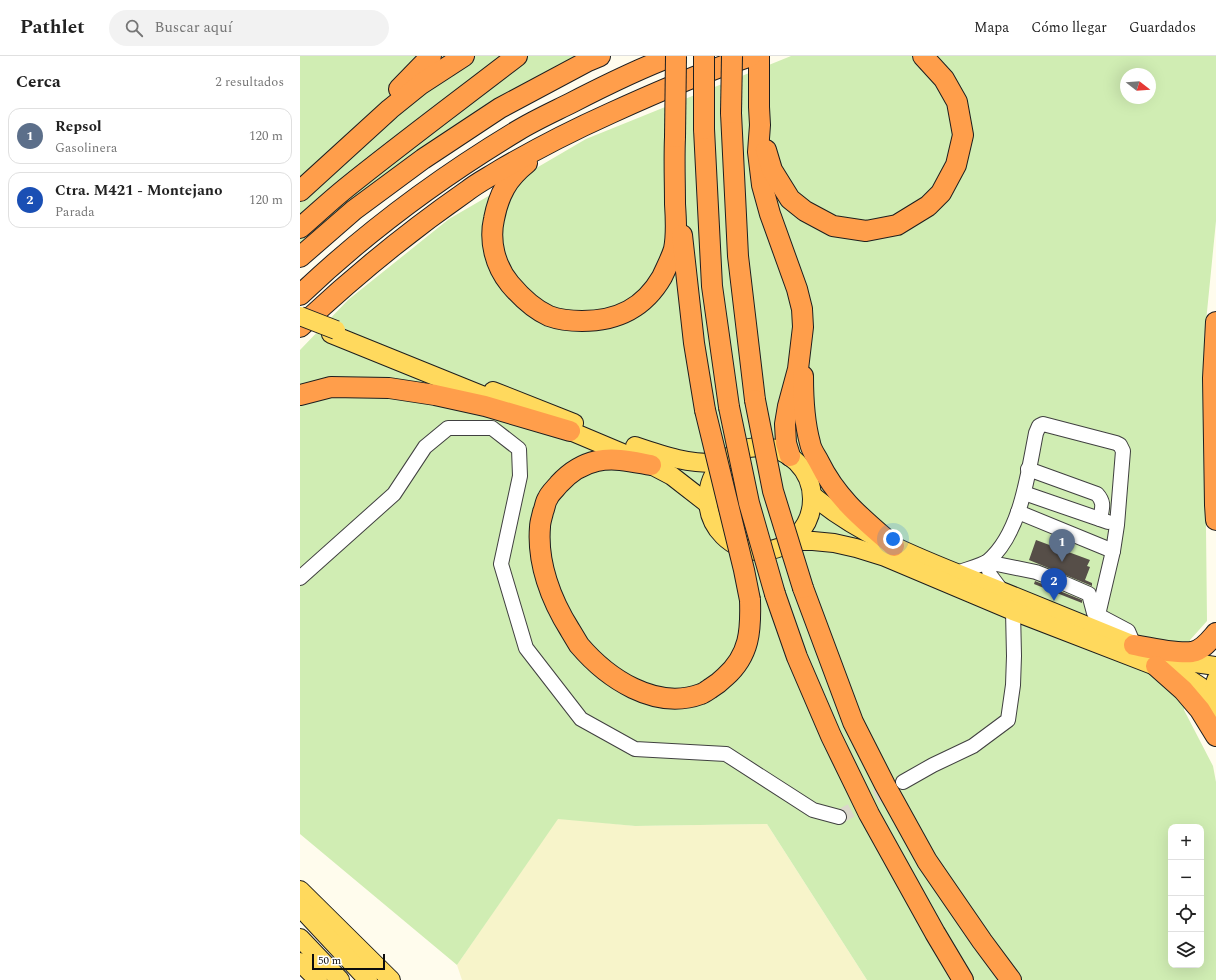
<!DOCTYPE html>
<html lang="es">
<meta charset="utf-8">
<style>
body{margin:0;font-family:Spectral,serif;background:#f2f2f2;color:#222}
.controls{position:absolute;right:12px;bottom:12px;display:grid;overflow:hidden;border-radius:8px;box-shadow:0 4px 16px #0002}
.controls button{width:36px;height:36px;display:grid;place-items:center;padding:0;border:0;border-bottom:1px solid #e0e0e0;background:#fff;color:#222;font:20px sans-serif}
.compass{position:absolute;left:820px;top:12px;width:36px;height:36px;border-radius:50%;background:#fff;box-shadow:0 4px 16px #0002;rotate:107deg}
.scale{position:absolute;left:12px;bottom:10px;width:73px;box-sizing:border-box;padding-left:4px;border:2px solid #0d0d0d;border-top:0;font-size:11px;line-height:14px;white-space:nowrap;color:#0d0d0d;-webkit-text-stroke:3px #fff;paint-order:stroke}
.you{position:absolute;left:593px;top:483px;width:14px;height:14px;margin:-10px;border:3px solid #fff;border-radius:50%;background:#1a73e8;box-shadow:0 0 0 6px #1a73e833}
.badge{display:grid;place-items:center;width:26px;height:26px;border-radius:50%;background:#0b8043;color:#fff;font-size:13px;font-weight:700}
.pin{position:absolute;translate:-50% -33px;filter:drop-shadow(0 1px 2px #0008)}
.pin::after{content:'';position:absolute;top:21px;width:14px;height:12px;background:inherit;clip-path:polygon(0 0,100% 0,50% 100%)}
.list{margin:0;padding:0;list-style:none}
h2{display:flex;justify-content:space-between;align-items:center;height:52px;margin:0;padding:0 16px;font-size:17px}
h2 small{font-size:13px;font-weight:400;color:#767676}
.list li{display:grid;grid-template-columns:26px 1fr auto;gap:12px;align-items:center;box-sizing:border-box;height:56px;margin:0 8px 8px;padding:0 8px;border:1px solid #e0e0e0;border-radius:12px}
.list b{display:block;font-size:15px;white-space:nowrap}
.list p{margin:0;font-size:13px;white-space:nowrap;color:#767676}
.list em{font-size:13px;font-style:normal;color:#767676}
.icon{flex:none;width:22px;height:22px;fill:none;stroke:currentColor;stroke-width:2;stroke-linecap:round;stroke-linejoin:round}
.map{position:relative;flex:none;width:916px;height:924px;overflow:hidden}
header{display:flex;align-items:center;gap:24px;box-sizing:border-box;height:56px;padding:0 20px;background:#fff;border-bottom:1px solid #e0e0e0}
header strong{font-size:19px}
nav{display:flex;gap:22px;margin-inline-start:auto;font-size:14px}
.search{width:280px;height:36px;background:#f2f2f2;display:flex;align-items:center;gap:10px;box-sizing:border-box;padding:0 14px;border-radius:22px;color:#767676;font-size:15px}
main{display:flex}
aside{flex:1;background:#fff}
.map>svg:first-child{display:block}
.farmland{fill:#f7f4ca}
.green{fill:#d0edb3;fill-rule:evenodd}
.building{fill:#564e48}
.lines{fill:none;stroke-linecap:round;stroke-linejoin:round}
.minor-tunnel{stroke:#dbd8cb;stroke-width:14;stroke-dasharray:14 7;stroke-linecap:butt}
.minor-casing{stroke:#404040;stroke-width:16}
.major-casing{stroke:#1e1e1e;stroke-width:20}
.highway-casing{stroke:#1e1e1e;stroke-width:22}
.minor{stroke:#fff;stroke-width:14}
.major{stroke:#ffd95d;stroke-width:18}
.highway{stroke:#ff9e4b;stroke-width:20}
.major-bridge-casing{stroke:#1e1e1e;stroke-width:20;stroke-linecap:butt}
.highway-bridge-casing{stroke:#1e1e1e;stroke-width:22;stroke-linecap:butt}
.major-bridge{stroke:#ffd95d;stroke-width:18}
.highway-bridge{stroke:#ff9e4b;stroke-width:20}
</style>
<header>
<strong>Pathlet</strong>
<div class="search"><svg class="icon" aria-label="search" viewBox="0 0 24 24"><circle cx="10" cy="10" r="6"/><path d="M15 15l6 6"/></svg>Buscar aquí</div>
<nav><a>Mapa</a><a>Cómo llegar</a><a>Guardados</a></nav>
</header>
<main>
<aside>
<h2>Cerca<small>2 resultados</small></h2>
<ul class="list">
<li><span class="badge" style="background:#5c6f8a">1</span><div><b>Repsol</b><p>Gasolinera</p></div><em>120 m</em></li>
<li><span class="badge" style="background:#1a4fb4">2</span><div><b>Ctra. M421 - Montejano</b><p>Parada</p></div><em>120 m</em></li>
</ul>
</aside>
<div class="map">
<svg width="916" height="924" viewBox="0 0 916 924">
<rect width="100%" height="100%" fill="#fffced"/>
<polygon class="farmland" points="258,762 335,770 467,768 567,924 162,924 157,909"/>
<g class="green">
<polygon points="0,0 286,0 0,193"/>
<path d="M491,0H916V165L904,286L907,565L890,584L884,654L913,710L916,726V924H567L467,768L335,770L258,763L157,909L0,778V294L48,244L149,163L286,83ZM826,18H850V42H826ZM871,771H901V909H871Z"/>
</g>
<g class="building">
<polygon points="736,484 790,504 787,510 790,511 785,524 792,527 792,530 729,504"/>
<polygon points="735,525 782,544 782,547 734,528"/>
</g>
<g class="lines">
<polyline class="minor-tunnel" points="539,761 596,730"/>
<g class="minor-casing">
<g id="minor">
<path d="M728,413L797,438C805,447 802,452 800,463"/>
<polyline points="724,437 808,466"/>
<polyline points="718,456 813,495"/>
<polyline points="687,506 736,516 759,525 789,538 794,557 828,575 834,589"/>
<polyline points="687,506 690,519 702,535"/>
<path d="M657,517C664,514 683,509 688,505C721,477 728,417 736,377L739,370L743,368L816,387L820,389L823,395L817,469L813,495L798,559"/>
<polyline points="0,522 94,438 125,391 148,372 192,372 219,393 220,420 201,508 226,592 281,663 335,693 426,698 513,754 539,761"/>
<polyline points="603,726 633,709 673,690 708,664 713,629 714,600 713,555"/>
</g>
</g>
<g class="major-casing">
<g id="major">
<polyline points="31,278 204,348"/>
<polyline points="193,335 274,367"/>
<polyline points="256,369 351,409 372,420 408,448"/>
<path d="M335,390C367,401 388,408 422,407"/>
<circle cx="460" cy="443" r="52"/>
<path d="M513,440C561,480 621,503 679,526C731,547 783,568 834,589"/>
<polyline points="493,485 513,485 534,487 556,492 585,501 713,555 889,623 901,631 913,643"/>
<polyline points="864,599 881,605 916,610"/>
<polyline points="916,624 913,643 916,658"/>
<polyline points="0,834 91,924"/>
<polyline points="0,851 68,924"/>
<polyline points="0,882 40,924"/>
<polyline points="0,906 18,924"/>
</g>
</g>
<g class="highway-casing">
<g id="highway">
<polyline points="459,0 459,51 460,69 458,96 462,129 470,158 497,233 502,253 503,271 498,313 488,350 485,368 486,387 490,400"/>
<polyline points="99,33 131,0"/>
<polyline points="431,57 438,200 455,344"/>
<polyline points="404,73 412,230 429,351"/>
<polyline points="466,94 472,114 490,143 505,155 533,170 566,175 597,169 628,150 641,137 656,109 663,79 657,46 644,23 623,0"/>
<path d="M227,107C207,123 199,138 194,163C189,185 195,210 210,228C221,241 233,253 249,260C260,264 271,265 282,265C318,265 344,252 362,221C366,212 371,203 374,193C377,178 376,163 375,148C375,126 374,104 375,81"/>
<polyline points="0,135 90,53 121,28 164,0"/>
<path d="M0,172C15,159 30,145 46,132C102,87 160,44 217,0"/>
<polyline points="382,179 394,287 405,354"/>
<polyline points="0,201 54,154 123,103 200,52 288,5 300,0"/>
<path d="M0,239C66,176 139,122 217,75C235,64 253,56 271,47C304,30 338,13 373,0"/>
<polyline points="916,266 913,322 915,449 916,464"/>
<path d="M0,271C52,222 108,176 167,135C177,127 189,121 200,114C236,93 273,74 311,57C357,36 403,16 451,0"/>
<path d="M503,320C503,343 504,365 510,387C511,394 516,400 519,406C537,443 564,464 594,490"/>
<polyline points="0,339 31,331 89,332 135,339 185,350 270,375"/>
<path d="M351,409C334,406 315,401 297,405C283,408 269,417 259,428C256,432 250,437 248,442C245,446 245,452 243,456C242,461 240,466 240,471C237,507 251,544 270,574C273,579 276,584 279,589C307,622 355,655 401,638C404,637 408,634 411,632C416,629 421,625 425,621C450,599 451,574 450,544"/>
<polyline points="503,532 553,666 585,729 627,805 682,885 711,924"/>
<polyline points="475,538 497,601 531,680 569,758 635,877 663,924"/>
<path d="M834,589C850,592 877,598 892,596C903,594 910,584 916,577"/>
<polyline points="856,610 883,634 900,654 916,680"/>
</g>
</g>
<use href="#minor" class="minor"/>
<use href="#major" class="major"/>
<use href="#highway" class="highway"/>
<g class="major-bridge-casing">
<polyline id="major-bridge" points="0,260 36,274"/>
</g>
<g class="highway-bridge-casing">
<g id="highway-bridge">
<polyline points="431,57 432,0"/>
<polyline points="404,73 404,0"/>
<polyline points="375,81 376,0"/>
<polyline points="455,344 473,435 503,532"/>
<polyline points="429,351 449,447 475,538"/>
<polyline points="405,354 444,514 450,544"/>
</g>
</g>
<use href="#major-bridge" class="major-bridge"/>
<use href="#highway-bridge" class="highway-bridge"/>
</g>
</svg>
<div class="controls">
<button>+</button>
<button>−</button>
<button><svg class="icon" aria-label="locate" viewBox="0 0 24 24"><circle cx="12" cy="12" r="6"/><path d="M12 2v4M12 18v4M2 12h4M18 12h4"/></svg></button>
<button><svg class="icon" aria-label="layers" viewBox="0 0 24 24"><path d="M12 4l9 5-9 5-9-5zM3 14l9 5 9-5"/></svg></button>
</div>
<svg class="compass" viewBox="-18 -18 36 36"><path d="M0-13l5 13h-10z" fill="#e53935"/><path d="M0 13l5-13h-10z" fill="#767676"/></svg>
<div class="scale">50 m</div>
<div class="you"></div>
<div class="pin badge" style="left:762px;top:506px;background:#5c6f8a">1</div>
<div class="pin badge" style="left:754px;top:545px;background:#1a4fb4">2</div>
</div>
</main>
